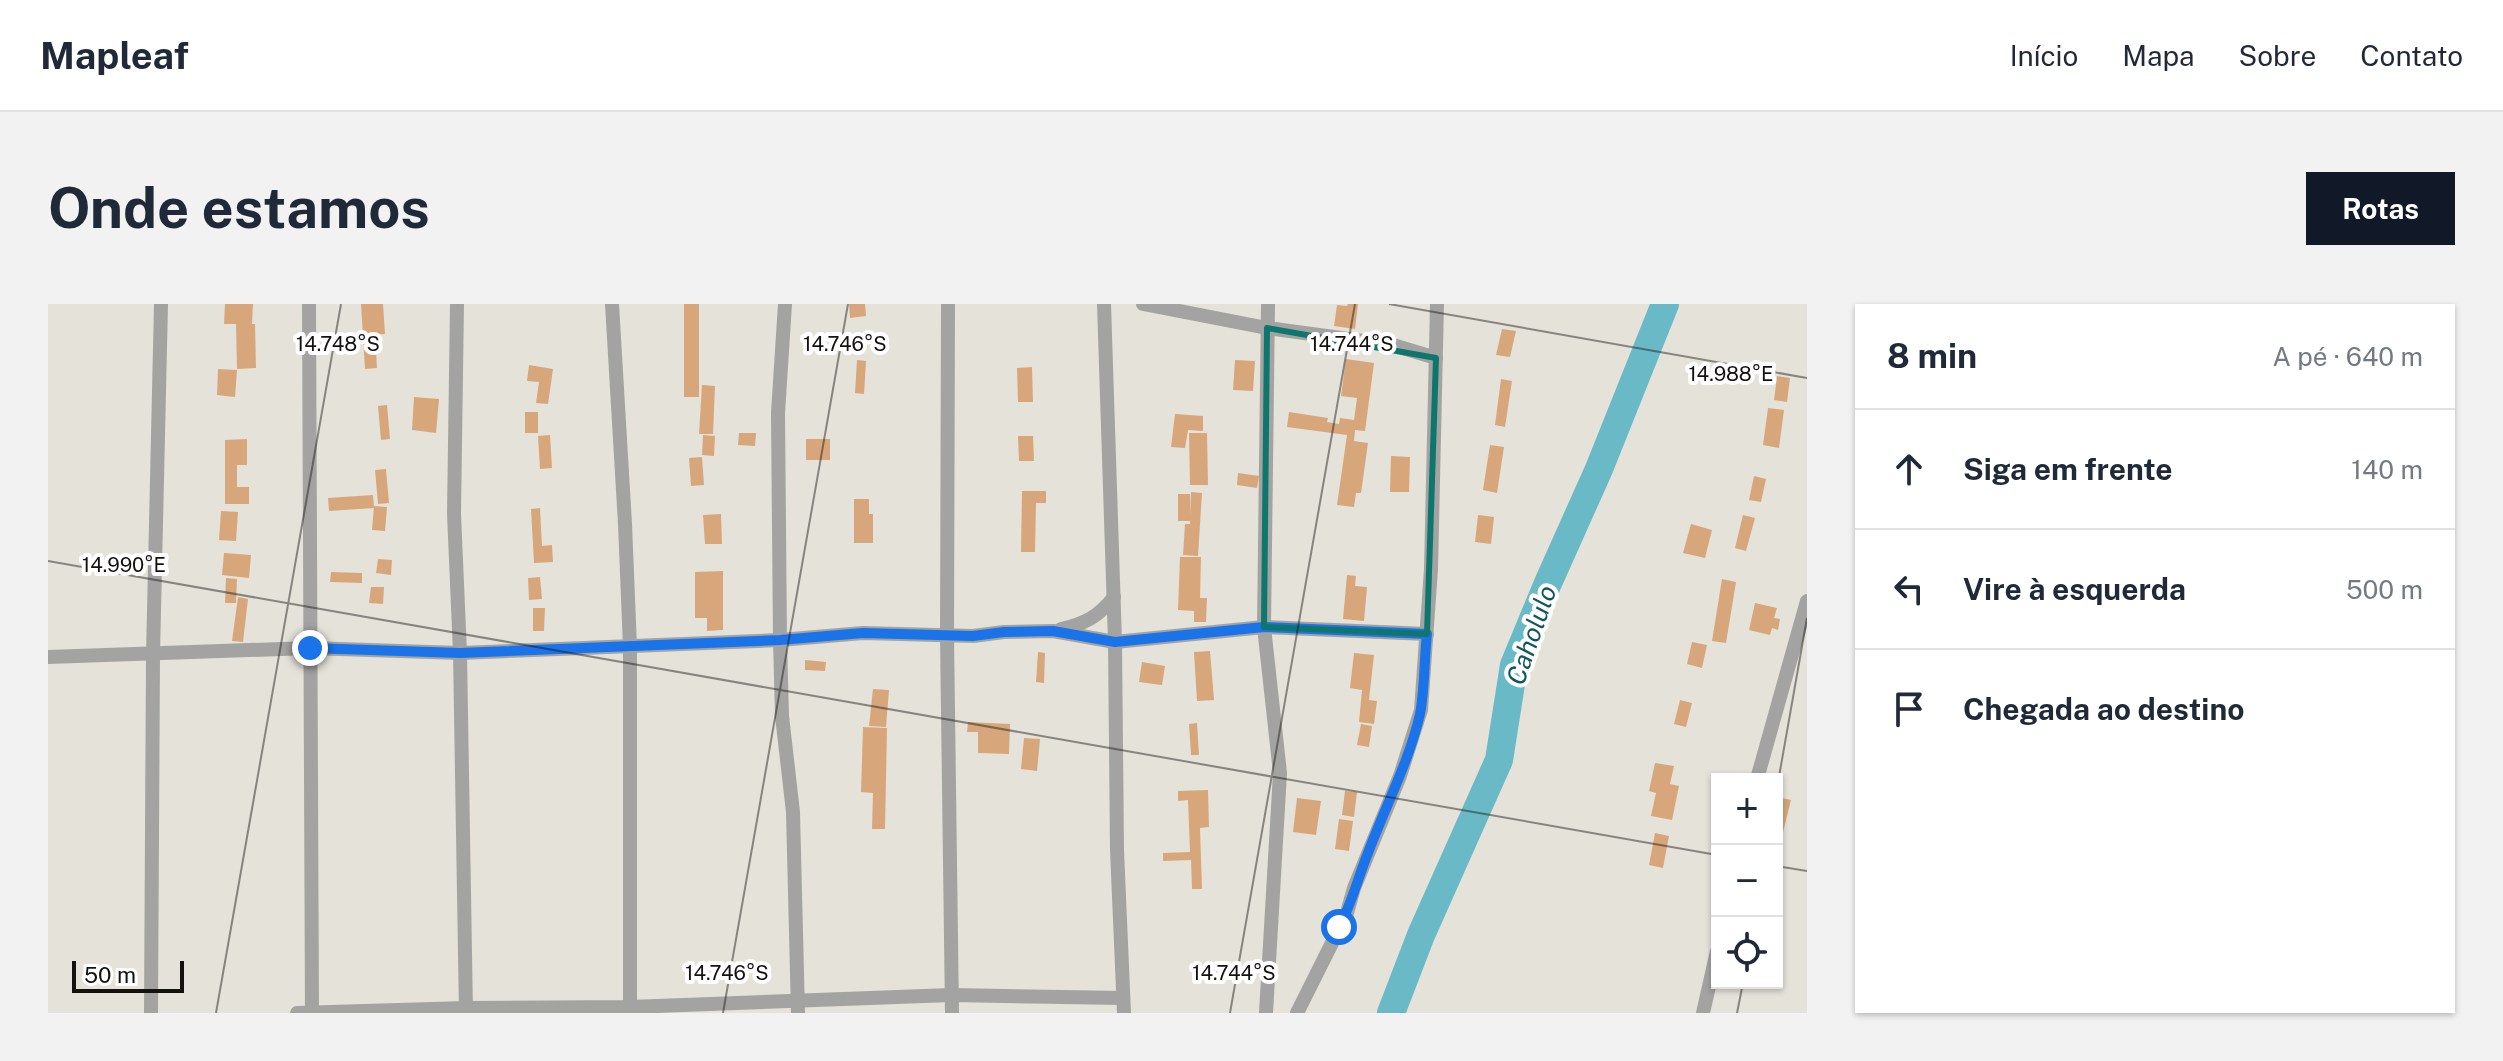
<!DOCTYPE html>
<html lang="pt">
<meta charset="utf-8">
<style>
body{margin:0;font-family:"Public Sans",sans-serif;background:#f2f2f3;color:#1f2937}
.controls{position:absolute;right:24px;bottom:24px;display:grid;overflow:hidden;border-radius:0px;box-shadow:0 2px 6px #0004}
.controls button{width:72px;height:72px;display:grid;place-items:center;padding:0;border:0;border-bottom:2px solid #e0e1e3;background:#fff;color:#1f2937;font:40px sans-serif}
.scale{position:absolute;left:24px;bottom:20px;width:112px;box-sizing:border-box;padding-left:8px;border:4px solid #13120f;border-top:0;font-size:22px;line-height:28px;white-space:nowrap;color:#13120f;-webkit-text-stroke:6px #fff;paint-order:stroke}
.stop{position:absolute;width:24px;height:24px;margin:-18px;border:6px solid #1a73e8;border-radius:50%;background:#fff}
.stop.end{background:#1a73e8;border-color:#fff;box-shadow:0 2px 8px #0008}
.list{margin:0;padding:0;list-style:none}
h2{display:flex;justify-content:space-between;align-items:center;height:104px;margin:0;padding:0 32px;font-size:34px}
h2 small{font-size:26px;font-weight:400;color:#747a83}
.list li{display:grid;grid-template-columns:52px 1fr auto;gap:24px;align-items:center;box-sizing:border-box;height:120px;padding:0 32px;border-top:2px solid #e0e1e3}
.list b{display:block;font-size:30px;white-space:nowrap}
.list em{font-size:26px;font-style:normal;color:#747a83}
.icon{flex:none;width:44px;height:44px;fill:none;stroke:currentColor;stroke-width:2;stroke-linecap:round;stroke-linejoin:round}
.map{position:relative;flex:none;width:1759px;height:709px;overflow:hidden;border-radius:0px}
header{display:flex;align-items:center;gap:48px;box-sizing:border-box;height:112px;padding:0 40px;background:#fff;border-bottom:2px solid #e0e1e3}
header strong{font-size:38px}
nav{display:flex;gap:44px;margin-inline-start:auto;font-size:28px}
.intro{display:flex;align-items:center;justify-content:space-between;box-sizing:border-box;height:192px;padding:0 48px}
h1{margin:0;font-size:56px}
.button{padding:20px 36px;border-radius:0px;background:#111827;color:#fff;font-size:28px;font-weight:700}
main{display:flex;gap:48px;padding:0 48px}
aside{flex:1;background:#fff;border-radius:0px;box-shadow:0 2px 6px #0004}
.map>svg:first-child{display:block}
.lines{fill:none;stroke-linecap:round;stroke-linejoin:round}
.river{stroke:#69bac6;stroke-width:28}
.building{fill:#d7a77b}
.street{stroke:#a3a4a1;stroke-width:14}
.route{stroke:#1a73e8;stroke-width:10}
.marked{fill:none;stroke:#0f766e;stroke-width:6;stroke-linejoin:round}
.ticks{fill:none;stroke:#13120f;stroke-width:2;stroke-opacity:0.45}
.labels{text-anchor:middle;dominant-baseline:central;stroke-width:8;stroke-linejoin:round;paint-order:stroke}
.water-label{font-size:26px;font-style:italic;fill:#105760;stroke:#fff}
.ticks-label{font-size:20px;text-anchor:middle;fill:#13120f;stroke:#fff;stroke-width:8;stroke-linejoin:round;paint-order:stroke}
</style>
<header>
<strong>Mapleaf</strong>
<nav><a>Início</a><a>Mapa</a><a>Sobre</a><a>Contato</a></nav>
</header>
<div class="intro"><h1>Onde estamos</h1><a class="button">Rotas</a></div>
<main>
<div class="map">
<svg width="1759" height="709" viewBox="0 0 1759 709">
<rect width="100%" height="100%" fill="#e5e2da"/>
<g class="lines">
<polyline class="river" points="1343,709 1373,631 1451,456 1466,361 1500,279 1551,165 1617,0"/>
</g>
<g class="building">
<polygon points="177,0 205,0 204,20 207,20 208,64 189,65 188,20 176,20"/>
<polygon points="313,0 335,0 337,30 327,31 329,64 317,65"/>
<rect x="636" y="0" width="15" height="93"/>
<polygon points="801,0 817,0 818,12 802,14"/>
<polygon points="1300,0 1310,0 1307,25 1286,22 1289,1 1299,2"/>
<polygon points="1454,25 1468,27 1462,53 1448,51"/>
<polygon points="1298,55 1326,59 1317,127 1307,126 1306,137 1320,139 1313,189 1308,189 1306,203 1289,201 1299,131 1239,123 1241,108 1280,114 1279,118 1291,120 1292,114 1306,116 1309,94 1293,92"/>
<polygon points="809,56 818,57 816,90 807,89"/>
<polygon points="1187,56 1207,57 1205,87 1185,86"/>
<polygon points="481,61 505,65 500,100 488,99 491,78 479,77"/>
<polygon points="984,63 985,98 970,98 969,64"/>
<polygon points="170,65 189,66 187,93 169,91"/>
<polygon points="1729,72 1742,74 1739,98 1726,96"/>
<polygon points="1453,75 1464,77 1457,123 1447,121"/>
<polygon points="654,81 667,82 665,130 651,130"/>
<polygon points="366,93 391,95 388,129 364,126"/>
<polygon points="339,101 342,135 333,136 330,102"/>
<polygon points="1720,104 1736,106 1731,144 1715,141"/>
<rect x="477" y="108" width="13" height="21"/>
<polygon points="1127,110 1155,112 1155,127 1140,126 1137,144 1123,143"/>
<polygon points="691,129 708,129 707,142 690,141"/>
<polygon points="1141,129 1159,129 1160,181 1142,181"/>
<polygon points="502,131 504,164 492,165 490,132"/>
<polygon points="655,131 667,132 666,152 654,151"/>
<polygon points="970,132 985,132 986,157 971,157"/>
<polygon points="199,135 199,161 189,161 189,183 201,183 201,200 177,200 177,136"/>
<rect x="758" y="135" width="24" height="21"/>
<polygon points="1442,141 1456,143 1449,189 1435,186"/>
<polygon points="1343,152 1362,153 1361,188 1342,188"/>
<polygon points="654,153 656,181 643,182 641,154"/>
<polygon points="338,165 341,199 330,200 327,166"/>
<polygon points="1190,169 1211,172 1209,184 1189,181"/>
<polygon points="1706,172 1718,175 1713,198 1701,196"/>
<polygon points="974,187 998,187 998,199 988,199 987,248 973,248"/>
<polygon points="1143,188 1154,189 1150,252 1135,251 1137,220 1142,220 1142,217 1130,217 1130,190 1142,190 1142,212"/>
<polygon points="325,191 326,204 281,207 280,194"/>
<polygon points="806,195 821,195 821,210 825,210 825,239 806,239"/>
<polygon points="326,202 339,203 337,227 324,226"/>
<polygon points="492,204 494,242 504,241 505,258 486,259 483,205"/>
<polygon points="173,207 190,208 188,237 171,236"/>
<polygon points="673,210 674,240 657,240 655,211"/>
<polygon points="1430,211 1446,213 1443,240 1427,238"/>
<polygon points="1695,211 1707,214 1698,247 1687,244"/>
<polygon points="1643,220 1664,226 1657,254 1635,249"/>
<polygon points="176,249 203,251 201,274 174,271"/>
<polygon points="1132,253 1153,253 1152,294 1159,294 1158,318 1146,318 1146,307 1130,306"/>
<polygon points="330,255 344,256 343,271 328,269"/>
<polygon points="675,267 675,326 659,327 659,314 647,314 647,268"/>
<polygon points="283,268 314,269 314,279 282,278"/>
<polygon points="1299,271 1308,272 1307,282 1319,283 1316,317 1295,315"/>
<polygon points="492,273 494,295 481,296 480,274"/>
<polygon points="178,274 189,275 188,299 177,299"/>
<polygon points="1674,275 1688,278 1678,339 1664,337"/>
<polygon points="323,283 336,283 335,300 321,299"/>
<polygon points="190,293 200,295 195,338 184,337"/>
<polygon points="1707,299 1729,304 1726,314 1732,315 1730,326 1724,324 1722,331 1701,326"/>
<polygon points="485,304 497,304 496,327 485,327"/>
<polygon points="1644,338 1659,341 1654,364 1639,360"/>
<polygon points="1162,347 1166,396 1149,397 1146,348"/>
<polygon points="990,348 997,349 996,379 988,378"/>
<polygon points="1306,349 1326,351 1321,396 1329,397 1326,420 1311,418 1314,386 1302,384"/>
<polygon points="757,356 778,358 777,367 757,366"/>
<polygon points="1094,358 1117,362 1114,381 1091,378"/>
<polygon points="825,385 841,386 838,423 821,422"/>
<polygon points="1632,396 1644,399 1638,423 1626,420"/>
<polygon points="920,418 962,420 961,450 930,449 930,428 919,428"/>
<polygon points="1149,419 1151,451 1143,451 1141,420"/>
<polygon points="1313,420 1324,422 1321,443 1309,441"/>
<polygon points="815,423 839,424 837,525 824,525 825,489 813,488"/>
<polygon points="976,434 992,435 989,467 973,465"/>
<polygon points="1607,459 1626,462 1622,480 1631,482 1624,516 1603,512 1608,489 1601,487"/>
<polygon points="1160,486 1161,523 1152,524 1154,585 1144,585 1143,556 1115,557 1115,549 1142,548 1140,496 1130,497 1130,487"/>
<polygon points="1297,487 1309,488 1306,513 1294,511"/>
<polygon points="1729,493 1743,496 1733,536 1729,535"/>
<polygon points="1249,494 1273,497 1268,531 1245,528"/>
<polygon points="1291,515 1305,517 1301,547 1287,545"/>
<polygon points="1607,529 1621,532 1615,564 1601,561"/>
</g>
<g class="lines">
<g class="street">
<polyline points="261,0 264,709"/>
<polyline points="409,0 406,210 412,349 418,709"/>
<polyline points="564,0 577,220 582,343 582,709"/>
<polyline points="737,0 730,109 732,336 734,412 745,508 750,709"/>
<polyline points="900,0 899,332 904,709"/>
<polyline points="1056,0 1067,338 1069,546 1076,709"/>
<polyline points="1095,0 1219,24 1345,41 1388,54"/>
<path d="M1013,325C1037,320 1051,312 1066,293"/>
<polyline points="0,353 262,344 412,349 732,336 815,329 925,332 956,328 1005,327 1067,338 1216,323 1379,330"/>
<polyline points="1709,475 1759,297"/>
<polyline points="103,709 105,351 113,0"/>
<polyline points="249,709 418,704 582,703 903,691 1075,694"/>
<polyline points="1218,709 1232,469 1216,323 1220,0"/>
<polyline points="1249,709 1299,609 1306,584 1352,472 1373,406 1383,265 1389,0"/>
<polyline points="1655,709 1669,647"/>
</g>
</g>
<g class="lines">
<path class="route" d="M262,344L412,349L732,336L815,329L925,332L956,328L1005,327L1067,338L1216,323L1379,330C1376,356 1377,384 1372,410C1361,458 1337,503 1320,549C1310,573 1304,600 1291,623"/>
</g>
<path class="marked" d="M1219,24L1388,54L1379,330L1216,323Z"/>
<path class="ticks" d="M1341,0L1759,74M0,257L1669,551M1729,484L1759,314M1729,562L1759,567M168,709L293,0M675,709L800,0M1182,709L1307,0M1689,709L1695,679"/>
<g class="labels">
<g class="water-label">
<text transform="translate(1483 331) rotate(-71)">Caholulo</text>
</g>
</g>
<g class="ticks-label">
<text x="290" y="47">14.748°S</text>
<text x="797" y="47">14.746°S</text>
<text x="1304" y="47">14.744°S</text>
<text x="1683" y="77">14.988°E</text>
<text x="76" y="268">14.990°E</text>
<text x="679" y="676">14.746°S</text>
<text x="1186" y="676">14.744°S</text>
</g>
</svg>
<div class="controls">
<button>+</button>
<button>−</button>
<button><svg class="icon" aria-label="locate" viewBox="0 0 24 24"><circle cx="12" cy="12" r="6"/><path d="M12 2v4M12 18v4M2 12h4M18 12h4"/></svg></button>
</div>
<div class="scale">50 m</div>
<div class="stop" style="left:1291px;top:623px"></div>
<div class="stop end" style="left:262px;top:344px"></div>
</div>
<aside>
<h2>8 min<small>A pé · 640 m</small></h2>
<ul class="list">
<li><svg class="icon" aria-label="ahead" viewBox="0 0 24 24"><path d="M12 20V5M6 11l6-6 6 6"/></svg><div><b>Siga em frente</b></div><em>140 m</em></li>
<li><svg class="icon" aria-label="left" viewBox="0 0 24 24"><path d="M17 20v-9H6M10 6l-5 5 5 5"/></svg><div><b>Vire à esquerda</b></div><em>500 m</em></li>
<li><svg class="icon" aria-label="arrive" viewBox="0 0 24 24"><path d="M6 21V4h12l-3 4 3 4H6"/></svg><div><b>Chegada ao destino</b></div></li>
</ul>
</aside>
</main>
